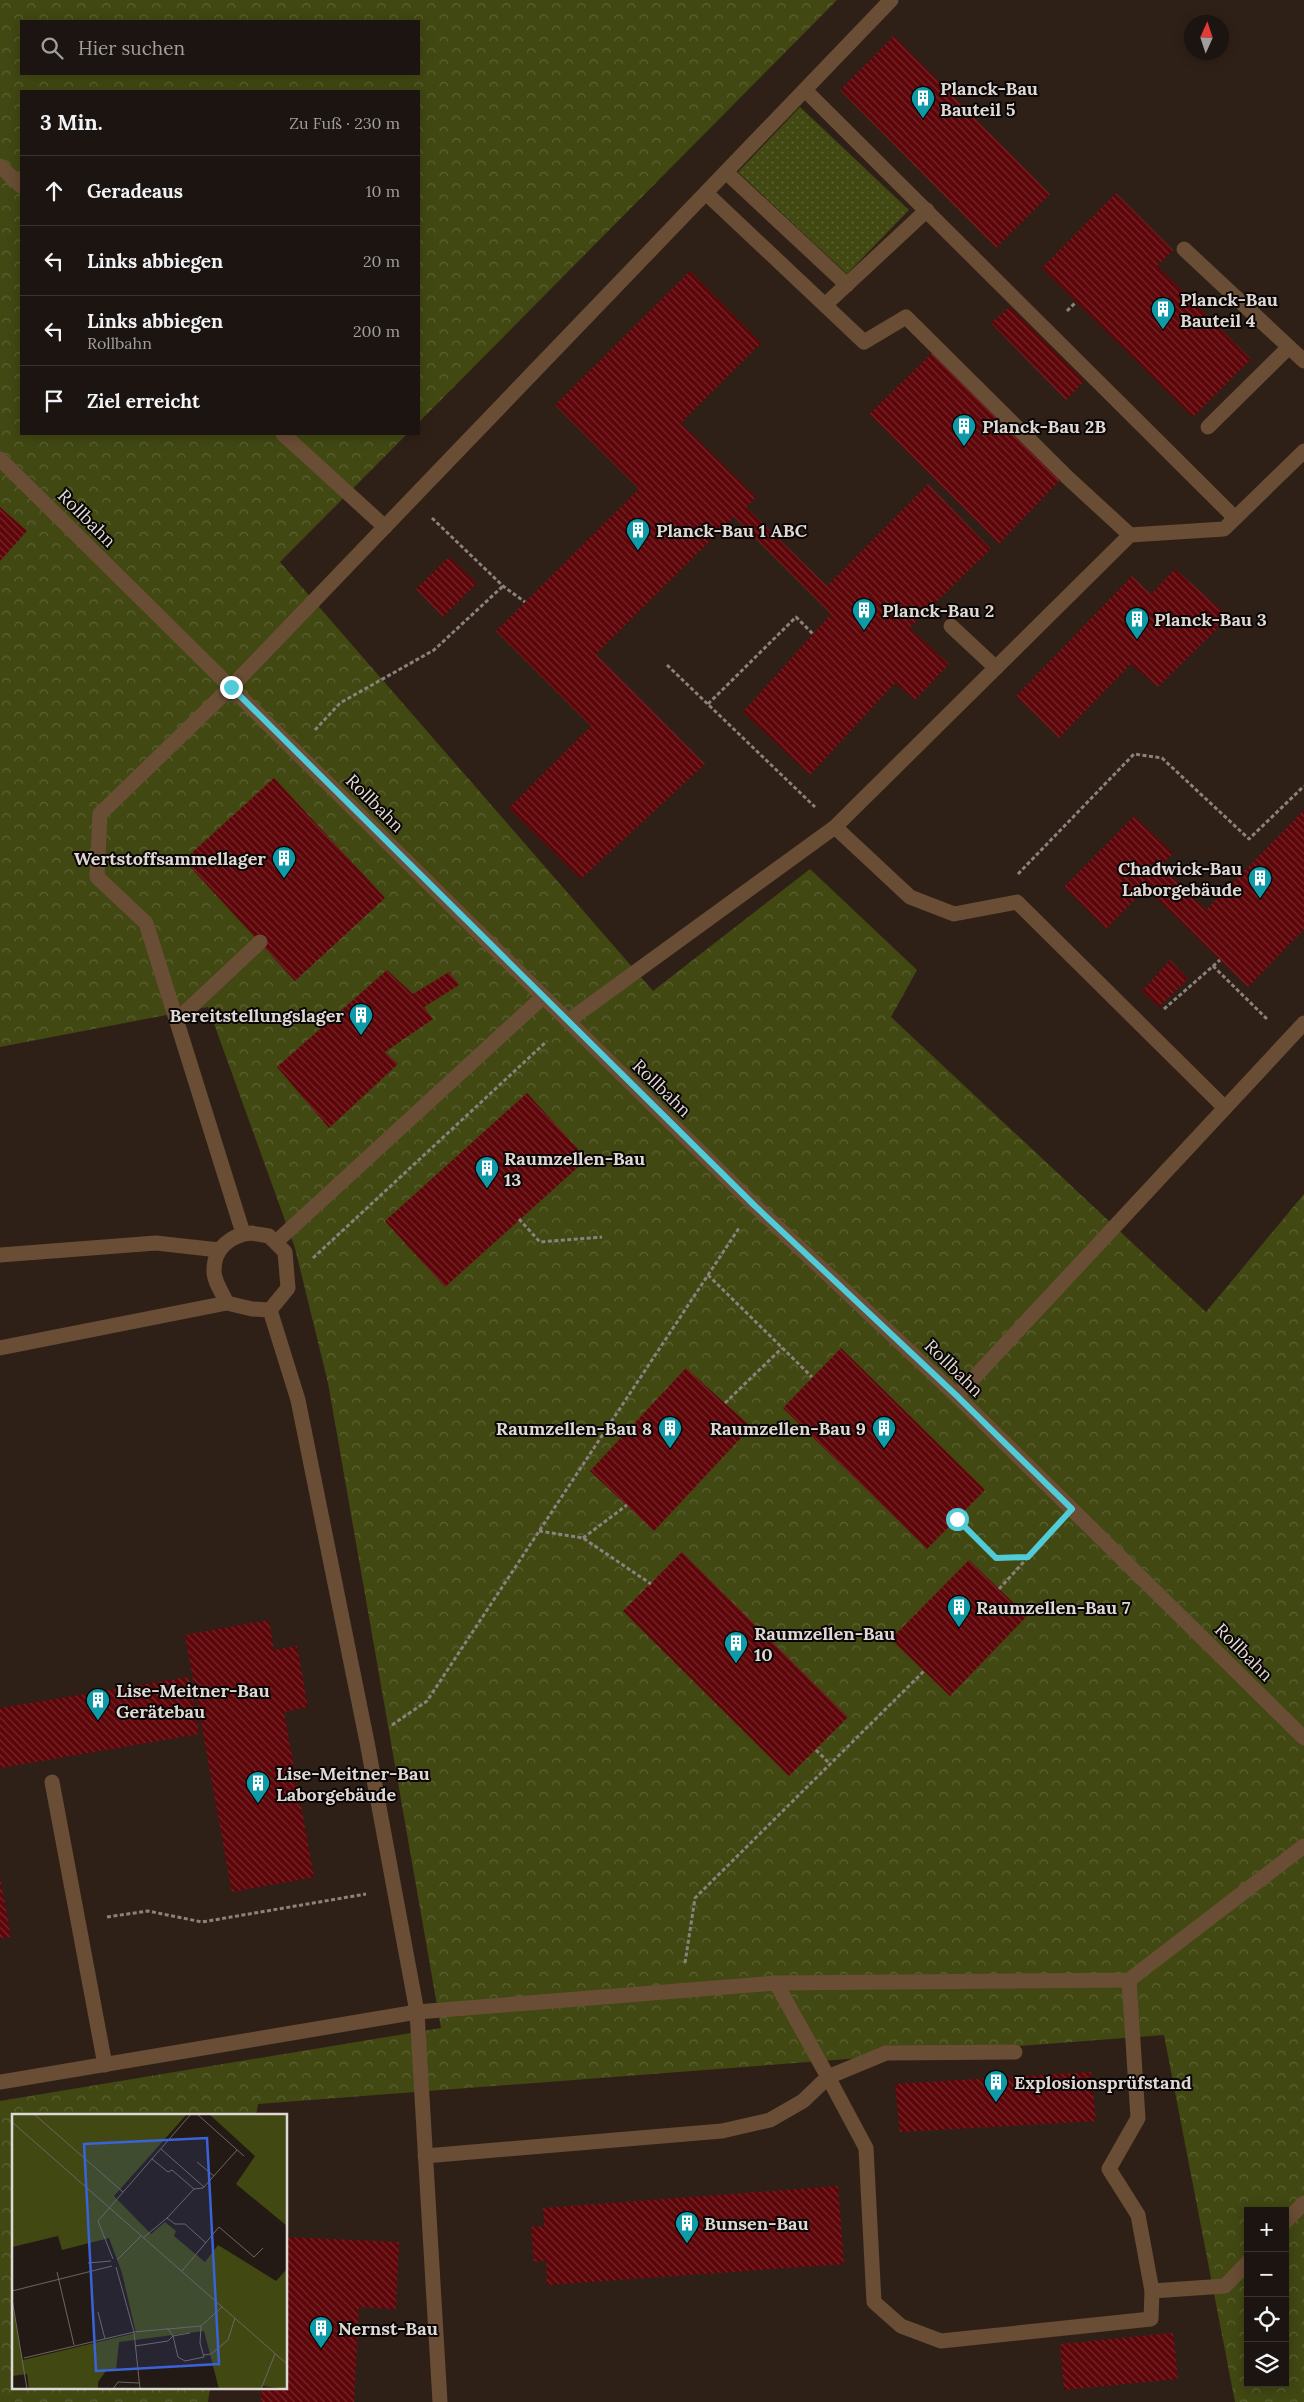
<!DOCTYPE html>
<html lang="de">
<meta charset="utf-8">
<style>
body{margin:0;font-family:Lora,serif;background:#241d19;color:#f1f3f6}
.controls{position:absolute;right:15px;bottom:15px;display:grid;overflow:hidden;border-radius:0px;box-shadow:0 2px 12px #0003}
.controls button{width:45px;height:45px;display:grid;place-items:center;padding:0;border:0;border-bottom:1px solid #393330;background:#1b1410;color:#f1f3f6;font:25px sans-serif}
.compass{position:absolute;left:1184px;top:15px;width:45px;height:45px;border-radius:50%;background:#1b1410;box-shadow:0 2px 12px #0003;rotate:3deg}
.stop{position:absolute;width:15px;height:15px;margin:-11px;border:4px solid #52cbd8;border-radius:50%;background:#fff}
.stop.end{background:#52cbd8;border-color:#fff;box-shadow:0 1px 5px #0008}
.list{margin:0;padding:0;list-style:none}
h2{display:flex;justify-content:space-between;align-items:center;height:65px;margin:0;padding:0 20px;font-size:21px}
h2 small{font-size:16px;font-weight:400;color:#a09e9f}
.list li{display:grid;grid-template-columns:32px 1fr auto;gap:15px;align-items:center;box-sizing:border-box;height:70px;padding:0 20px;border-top:1px solid #393330}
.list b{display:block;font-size:19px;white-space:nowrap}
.list p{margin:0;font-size:16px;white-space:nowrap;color:#a09e9f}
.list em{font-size:16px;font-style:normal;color:#a09e9f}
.icon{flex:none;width:28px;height:28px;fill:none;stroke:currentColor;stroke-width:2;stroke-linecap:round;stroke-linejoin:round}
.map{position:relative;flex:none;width:1304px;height:2402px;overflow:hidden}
.search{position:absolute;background:#1b1410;box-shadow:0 2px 12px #0003;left:20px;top:20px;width:400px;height:55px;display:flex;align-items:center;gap:12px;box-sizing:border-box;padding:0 18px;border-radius:0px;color:#a09e9f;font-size:19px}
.panel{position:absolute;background:#1b1410;box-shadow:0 2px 12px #0003;left:20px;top:90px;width:400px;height:345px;border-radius:0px}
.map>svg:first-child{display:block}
.built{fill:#2f2017;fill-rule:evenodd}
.forest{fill:url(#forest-crowns);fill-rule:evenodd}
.park{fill:url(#park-dots)}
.building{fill:url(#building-back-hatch)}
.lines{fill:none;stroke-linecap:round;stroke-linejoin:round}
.path{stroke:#8a827e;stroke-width:3;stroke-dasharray:4 2.5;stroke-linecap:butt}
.minor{stroke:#694d34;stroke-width:15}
.route{stroke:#52cbd8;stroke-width:6}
.labels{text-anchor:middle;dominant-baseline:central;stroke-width:4;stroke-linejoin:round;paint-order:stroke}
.poi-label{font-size:18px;font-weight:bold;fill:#dfd8d4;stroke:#0a0605;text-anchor:start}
.street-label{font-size:18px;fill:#dfd8d4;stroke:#0a0605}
.inset-road{fill:none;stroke:#6f6661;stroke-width:1}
.view{fill:#3a63d7;fill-opacity:0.15;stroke:#3a63d7;stroke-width:2.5}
.inset-edge{fill:none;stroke:#dfd8d4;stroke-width:2.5}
</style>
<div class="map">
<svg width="1304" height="2402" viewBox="0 0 1304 2402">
<defs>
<pattern id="forest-crowns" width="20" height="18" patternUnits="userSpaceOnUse" patternTransform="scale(1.25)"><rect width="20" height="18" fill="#414812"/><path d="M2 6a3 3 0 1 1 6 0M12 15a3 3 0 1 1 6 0" fill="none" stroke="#5c6234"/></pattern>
<pattern id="park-dots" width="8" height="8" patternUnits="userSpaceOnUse" patternTransform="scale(1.25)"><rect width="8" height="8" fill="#414812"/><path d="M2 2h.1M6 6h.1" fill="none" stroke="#5c6234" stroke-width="1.8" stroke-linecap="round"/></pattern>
<pattern id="building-back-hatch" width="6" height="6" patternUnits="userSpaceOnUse" patternTransform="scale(1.25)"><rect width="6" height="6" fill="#5d0509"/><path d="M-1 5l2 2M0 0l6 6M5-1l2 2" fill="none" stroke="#74292c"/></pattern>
</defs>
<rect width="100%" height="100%" fill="#241a15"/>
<path class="built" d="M0,0H1304V2402H0ZM21,21H419V74H21ZM1192,22H1222V52H1192ZM21,91H419V434H21ZM14,2116H286V2388H14ZM1248,2211H1285V2383H1248Z"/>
<path class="forest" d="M0,0H837L419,422V91H21V434H407L280,562L653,991L810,869L917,970L891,1017L1206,1312L1304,1194V2402H1235L1164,2035L258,2104L256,2116H14V2388H210L208,2402H0V2101L441,2028L328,1383L295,1248L208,1007L0,1047ZM21,21H419V74H21ZM1248,2211H1285V2383H1248Z"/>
<polygon class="park" points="800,107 909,210 847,274 738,172"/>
<g class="building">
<polygon points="894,36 1050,194 996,248 840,90"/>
<polygon points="1116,193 1173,250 1157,266 1251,359 1193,417 1042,268"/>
<polygon points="690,271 761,343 681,423 756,497 746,507 827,586 928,484 991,549 909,628 949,664 915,700 895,683 810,775 743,712 831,614 734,517 596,654 705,764 581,879 509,808 591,726 496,631 639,489 555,405"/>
<polygon points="1010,307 1084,381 1066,400 991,323"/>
<polygon points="932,353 1060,480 999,544 869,414"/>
<polygon points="0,507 27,531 0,561"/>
<polygon points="449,557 477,583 443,617 416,589"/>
<polygon points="1175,569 1229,617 1158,687 1131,664 1059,738 1016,696 1132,576 1151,594"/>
<polygon points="274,778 385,898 295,981 184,860"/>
<polygon points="1304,810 1304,929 1248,987 1146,888 1106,929 1064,887 1134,816 1173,853 1161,866 1206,910"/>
<polygon points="1170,960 1188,979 1159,1007 1142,991"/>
<polygon points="387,970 413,994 449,972 459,985 424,1007 433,1019 385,1052 398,1064 329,1128 277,1067"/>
<polygon points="527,1093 587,1159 445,1287 385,1221"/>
<polygon points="841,1348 985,1490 927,1549 783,1408"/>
<polygon points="686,1368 751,1427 654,1531 590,1471"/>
<polygon points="682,1552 848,1717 789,1776 623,1611"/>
<polygon points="969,1560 1027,1616 950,1696 891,1639"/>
<polygon points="269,1620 274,1650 297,1646 308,1707 284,1712 314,1877 232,1892 185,1635"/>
<polygon points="189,1677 199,1734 0,1768 0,1708"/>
<polygon points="0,1878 11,1937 0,1938"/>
<polygon points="1091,2072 1096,2121 900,2132 895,2084"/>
<polygon points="838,2186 844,2264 547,2285 546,2260 534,2262 531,2227 544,2226 543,2208"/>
<polygon points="286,2237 399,2242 396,2309 359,2307 354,2402 261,2402 262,2388 286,2388"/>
<polygon points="1173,2333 1178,2379 1064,2390 1060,2344"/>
</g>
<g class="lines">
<g class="path">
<polyline points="1067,311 1076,302"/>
<polyline points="432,518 503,586 525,602"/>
<polyline points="667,665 815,807"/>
<polyline points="708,704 796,617 813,634"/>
<polyline points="315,730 340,703 434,650 503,586"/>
<polyline points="1018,874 1134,754 1162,758 1249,839 1304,786"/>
<polyline points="1213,966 1268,1020"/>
<polyline points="1164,1009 1220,960"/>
<polyline points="519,1219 540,1242 602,1237"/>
<polyline points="313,1258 547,1041"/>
<polyline points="708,1275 812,1377"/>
<polyline points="725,1403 782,1348"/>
<polyline points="957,1519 996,1558 1027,1557"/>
<polyline points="539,1531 583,1538 651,1584"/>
<polyline points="583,1538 627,1505"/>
<polyline points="999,1589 1054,1529"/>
<polyline points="392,1725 427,1701 739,1228"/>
<polyline points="816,1750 830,1764"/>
<polyline points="107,1917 148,1911 202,1922 366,1894"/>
<polyline points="685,1963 695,1898 924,1671"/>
</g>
<g class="minor">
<polyline points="805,90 1235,518"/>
<polyline points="0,166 21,186"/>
<polyline points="726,172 847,285"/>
<polyline points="706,193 864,342 906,317 1067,477 1130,535"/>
<polyline points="1184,249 1304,361"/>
<polyline points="826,304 927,210"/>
<polyline points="1208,427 1289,347"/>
<polyline points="283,434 385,527"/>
<polyline points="0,459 754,1205 957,1396 1304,1738"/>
<polyline points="951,626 996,668"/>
<polyline points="835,827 910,897 954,914 1017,902 1225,1108"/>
<polyline points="177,1020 260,942"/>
<polyline points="568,1021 835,827 1130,535 1224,529 1304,451"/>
<polyline points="243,1233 146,923 97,877 100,814 231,687 891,0"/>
<path d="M251,1233L269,1236L285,1252L288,1288L270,1310L252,1309L227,1303C223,1294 213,1280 214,1270C214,1248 231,1235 251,1233Z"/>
<polyline points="276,1242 543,997"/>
<polyline points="0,1255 156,1243 219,1250"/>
<polyline points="270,1310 298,1400 367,1742 417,2012 440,2402"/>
<polyline points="0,1348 227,1303"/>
<polyline points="957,1396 1304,1023"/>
<polyline points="52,1782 105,2065"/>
<polyline points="1015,2052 886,2053 828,2077 866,2148 874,2302 901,2326 941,2341 1151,2319 1152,2291 1138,2215 1109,2169 1138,2118 1129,1980"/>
<polyline points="0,2082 417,2012 776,1983 1129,1980 1304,1846"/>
<polyline points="425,2156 722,2131 770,2120 803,2101 828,2077 776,1983"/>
<polyline points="1285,2222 1304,2203"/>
<polyline points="1152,2291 1225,2286 1248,2262"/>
</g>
</g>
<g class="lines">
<polyline class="route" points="231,687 754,1205 957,1396 1072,1509 1028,1557 996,1558 957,1519"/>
</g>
<defs>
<g id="building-pin" transform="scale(1.25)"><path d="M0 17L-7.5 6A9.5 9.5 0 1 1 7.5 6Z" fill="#0f9aa8" stroke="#0a0605"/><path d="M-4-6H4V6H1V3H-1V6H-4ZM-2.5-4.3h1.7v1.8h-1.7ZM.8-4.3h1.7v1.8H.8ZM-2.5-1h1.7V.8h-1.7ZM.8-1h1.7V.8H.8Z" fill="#fff"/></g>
</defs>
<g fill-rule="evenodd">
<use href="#building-pin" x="923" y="98"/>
<use href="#building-pin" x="1163" y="309"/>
<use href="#building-pin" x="964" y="426"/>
<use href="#building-pin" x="638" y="530"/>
<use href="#building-pin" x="864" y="610"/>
<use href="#building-pin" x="1137" y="619"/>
<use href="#building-pin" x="284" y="858"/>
<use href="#building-pin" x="1260" y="878"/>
<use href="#building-pin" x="361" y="1015"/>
<use href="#building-pin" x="487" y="1168"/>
<use href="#building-pin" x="670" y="1428"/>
<use href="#building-pin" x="884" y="1428"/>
<use href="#building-pin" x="959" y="1607"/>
<use href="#building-pin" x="736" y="1643"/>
<use href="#building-pin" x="98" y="1700"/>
<use href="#building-pin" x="258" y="1783"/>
<use href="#building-pin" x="996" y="2082"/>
<use href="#building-pin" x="687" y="2223"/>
<use href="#building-pin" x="321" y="2328"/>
</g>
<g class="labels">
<g class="poi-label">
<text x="940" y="88">Planck-Bau<tspan x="940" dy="21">Bauteil 5</tspan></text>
<text x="1180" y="299">Planck-Bau<tspan x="1180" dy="21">Bauteil 4</tspan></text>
<text x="982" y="426">Planck-Bau 2B</text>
<text x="656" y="530">Planck-Bau 1 ABC</text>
<text x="882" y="610">Planck-Bau 2</text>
<text x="1154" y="619">Planck-Bau 3</text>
<text x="266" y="858" text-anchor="end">Wertstoffsammellager</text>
<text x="1242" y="868" text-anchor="end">Chadwick-Bau<tspan x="1242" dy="21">Laborgebäude</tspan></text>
<text x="344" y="1015" text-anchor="end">Bereitstellungslager</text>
<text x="504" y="1158">Raumzellen-Bau<tspan x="504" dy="21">13</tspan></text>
<text x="652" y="1428" text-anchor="end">Raumzellen-Bau 8</text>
<text x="866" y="1428" text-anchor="end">Raumzellen-Bau 9</text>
<text x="976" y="1607">Raumzellen-Bau 7</text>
<text x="754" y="1633">Raumzellen-Bau<tspan x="754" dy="21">10</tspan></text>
<text x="116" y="1690">Lise-Meitner-Bau<tspan x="116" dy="21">Gerätebau</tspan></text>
<text x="276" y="1773">Lise-Meitner-Bau<tspan x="276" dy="21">Laborgebäude</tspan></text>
<text x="1014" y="2082">Explosionsprüfstand</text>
<text x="704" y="2223">Bunsen-Bau</text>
<text x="338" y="2328">Nernst-Bau</text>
</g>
<g class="street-label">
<text transform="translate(87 518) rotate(45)">Rollbahn</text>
<text transform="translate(375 803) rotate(45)">Rollbahn</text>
<text transform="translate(662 1088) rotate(44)">Rollbahn</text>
<text transform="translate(954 1368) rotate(44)">Rollbahn</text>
<text transform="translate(1244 1652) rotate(45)">Rollbahn</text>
</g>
</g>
<g transform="translate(12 2114)">
<rect width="275" height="275" fill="#241a15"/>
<path d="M0,0H175L102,82L139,120L153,108L164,117L162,122L193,148L206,131L264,167L275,155V275L251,272L249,275H207L192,217L107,228L104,256L94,257L86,268V275H17L15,260L0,262V191L11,246L124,219L110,159L97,124L50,136L46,122L0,133ZM197,0H275V112L224,70L243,42Z" fill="#414812"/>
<path class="inset-road" d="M22,0L111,78M185,0L232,42M0,8L275,250M149,35L192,73M140,45L156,58L160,56L182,75M185,48L202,62M155,104L163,110H173L194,129M131,124L155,104L182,75L191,74L225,36M101,145L86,107L179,0M105,146L129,122M76,149L99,147M104,153L122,218L128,275M170,157L207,113L242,143L251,134M45,158L62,231M0,177L100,152M0,185L15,275M86,198L93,225M178,219L161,222L166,243L173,247L192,243L188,229L189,212M123,232L156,227L161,222L155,214M192,241L199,240L216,226L223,204M12,244L122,218L189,212L210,193M101,275L106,268L127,269M249,275L263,240"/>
<path class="view" d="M195,24L207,250L84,257L72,30Z"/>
<rect width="275" height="275" class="inset-edge"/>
</g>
</svg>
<div class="controls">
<button>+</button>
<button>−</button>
<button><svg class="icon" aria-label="locate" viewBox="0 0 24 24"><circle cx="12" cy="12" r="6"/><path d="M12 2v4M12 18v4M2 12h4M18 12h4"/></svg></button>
<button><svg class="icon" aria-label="layers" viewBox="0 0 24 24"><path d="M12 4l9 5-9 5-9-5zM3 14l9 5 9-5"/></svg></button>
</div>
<svg class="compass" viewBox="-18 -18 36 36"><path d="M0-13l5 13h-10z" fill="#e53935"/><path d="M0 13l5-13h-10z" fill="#a09e9f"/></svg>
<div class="stop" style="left:957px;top:1519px"></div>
<div class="stop end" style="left:231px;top:687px"></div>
<div class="search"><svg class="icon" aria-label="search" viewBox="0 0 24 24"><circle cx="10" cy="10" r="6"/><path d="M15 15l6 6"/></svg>Hier suchen</div>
<section class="panel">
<h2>3 Min.<small>Zu Fuß · 230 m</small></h2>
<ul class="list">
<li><svg class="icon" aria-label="ahead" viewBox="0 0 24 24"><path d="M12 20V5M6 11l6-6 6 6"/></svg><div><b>Geradeaus</b></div><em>10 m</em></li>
<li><svg class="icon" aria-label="left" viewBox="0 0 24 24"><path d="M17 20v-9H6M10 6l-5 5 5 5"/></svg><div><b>Links abbiegen</b></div><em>20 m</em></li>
<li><svg class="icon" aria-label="left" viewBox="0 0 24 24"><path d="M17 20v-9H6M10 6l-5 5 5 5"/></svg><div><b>Links abbiegen</b><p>Rollbahn</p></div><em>200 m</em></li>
<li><svg class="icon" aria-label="arrive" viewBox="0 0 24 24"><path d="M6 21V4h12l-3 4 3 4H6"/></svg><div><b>Ziel erreicht</b></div></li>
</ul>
</section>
</div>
